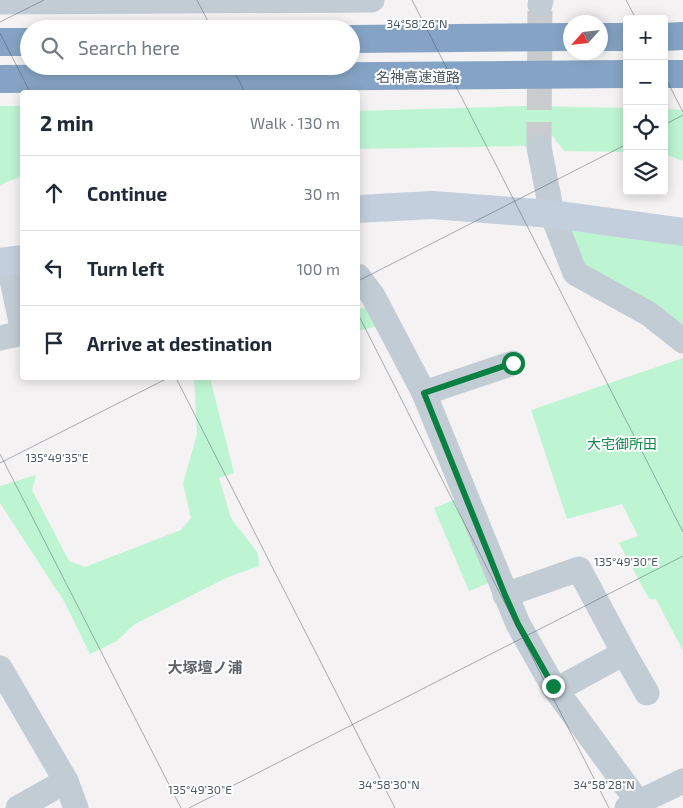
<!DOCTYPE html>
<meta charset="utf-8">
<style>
body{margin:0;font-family:"Exo 2","Noto Sans JP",sans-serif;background:#f6f6f7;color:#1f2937}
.controls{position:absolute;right:15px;top:15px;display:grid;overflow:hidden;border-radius:5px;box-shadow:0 2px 12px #0003}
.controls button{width:45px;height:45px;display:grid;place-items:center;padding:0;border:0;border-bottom:1px solid #e0e1e3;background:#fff;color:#1f2937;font:25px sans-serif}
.compass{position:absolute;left:563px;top:15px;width:45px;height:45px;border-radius:50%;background:#fff;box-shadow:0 2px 12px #0003;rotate:243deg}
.stop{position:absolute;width:15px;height:15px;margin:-11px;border:4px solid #0b8043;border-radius:50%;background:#fff}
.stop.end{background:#0b8043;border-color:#fff;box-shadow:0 1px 5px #0008}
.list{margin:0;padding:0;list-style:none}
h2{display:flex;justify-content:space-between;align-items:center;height:65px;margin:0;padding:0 20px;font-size:21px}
h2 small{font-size:16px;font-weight:400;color:#747a83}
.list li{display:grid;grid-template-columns:32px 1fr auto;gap:15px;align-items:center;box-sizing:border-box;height:75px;padding:0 20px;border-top:1px solid #e0e1e3}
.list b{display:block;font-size:19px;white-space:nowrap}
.list em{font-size:16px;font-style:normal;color:#747a83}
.icon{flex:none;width:28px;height:28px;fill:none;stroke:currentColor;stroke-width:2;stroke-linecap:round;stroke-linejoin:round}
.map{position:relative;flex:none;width:683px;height:808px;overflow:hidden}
.search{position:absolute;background:#fff;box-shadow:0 2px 12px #0003;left:20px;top:20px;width:340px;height:55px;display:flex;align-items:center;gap:12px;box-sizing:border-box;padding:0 18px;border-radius:28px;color:#747a83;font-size:19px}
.panel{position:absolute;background:#fff;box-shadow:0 2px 12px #0003;left:20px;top:90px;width:340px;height:290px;border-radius:5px}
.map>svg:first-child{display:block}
.green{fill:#bdf5d3}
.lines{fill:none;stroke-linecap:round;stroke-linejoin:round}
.street-tunnel{stroke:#c9cbce;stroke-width:25;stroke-dasharray:25 12;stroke-linecap:butt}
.street{stroke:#c1ccd5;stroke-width:25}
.secondary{stroke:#c3cfdc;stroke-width:28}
.highway{stroke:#85a4c5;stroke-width:28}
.route{stroke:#0b8043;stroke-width:6}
.ticks{fill:none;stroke:#475562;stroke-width:1;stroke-opacity:0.45}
.labels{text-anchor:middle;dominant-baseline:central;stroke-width:4;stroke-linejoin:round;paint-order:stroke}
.street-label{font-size:14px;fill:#475562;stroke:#fff}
.park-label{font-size:14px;fill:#0d884a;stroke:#fff}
.neighbourhood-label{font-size:15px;font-weight:bold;fill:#5d6268;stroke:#fff}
.ticks-label{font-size:12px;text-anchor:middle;fill:#475562;stroke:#fff;stroke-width:4;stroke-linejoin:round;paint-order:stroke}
</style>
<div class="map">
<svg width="683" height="808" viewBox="0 0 683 808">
<rect width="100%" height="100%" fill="#f4f2f2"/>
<g class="green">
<polygon points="0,106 22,106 22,176 0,185"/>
<polygon points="528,106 627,108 627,152 564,151 546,127 534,125 529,146 358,149 358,111"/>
<polygon points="664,109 683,110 683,161 664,154"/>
<polygon points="562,224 683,243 683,326 576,264"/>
<polygon points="366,307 377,326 358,331 358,309"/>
<polygon points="683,358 683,651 656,599 649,599 619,543 638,536 622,504 567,519 531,410"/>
<polygon points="194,378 210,378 234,473 219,478 231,518 258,553 259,566 226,578 135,624 117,641 90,654 65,603 0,503 0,486 36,475 32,490 69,561 85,567 181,530 191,518 183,484 197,434"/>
<polygon points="459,498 494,581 469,591 434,508"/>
</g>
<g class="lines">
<polyline class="street-tunnel" points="539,147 540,5"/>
<g class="street">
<polyline points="0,2 372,0"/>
<polyline points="540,5 541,0"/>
<polyline points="539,147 552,214 575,273 649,314 683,341"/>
<polyline points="8,261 22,327"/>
<polyline points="358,276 373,296 424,393 518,624 553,686 638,802"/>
<polyline points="0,338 22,333"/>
<polyline points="424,393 513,363"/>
<polyline points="505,595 579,569 624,653 556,690"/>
<polyline points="624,653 647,693"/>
<polyline points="0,668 66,781 76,808"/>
<polyline points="18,808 66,781"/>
<polyline points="627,808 683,781"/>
</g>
<g class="secondary">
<polyline points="358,209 432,205 552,214 683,232"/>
<polyline points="0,262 22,259"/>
</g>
<g class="highway">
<polyline points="600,37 627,37"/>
<polyline points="664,37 683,36"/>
<polyline points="351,39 570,37"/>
<polyline points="0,42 29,42"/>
<polyline points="664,74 683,74"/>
<polyline points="0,79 627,74"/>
</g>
</g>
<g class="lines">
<polyline class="route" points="513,363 424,393 505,595 518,624 553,686"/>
</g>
<path class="ticks" d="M197,0L212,29M412,0L683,532M626,0L636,19M0,22L44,0M0,33L30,92M231,66L245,92M664,75L683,112M664,125L683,115M358,281L627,144M358,314L609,808M176,378L395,808M0,454L181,808M0,463L168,378M189,808L683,556"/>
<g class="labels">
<g class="street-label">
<text x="418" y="76">名神高速道路</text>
</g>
<g class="park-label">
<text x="622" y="443">大宅御所田</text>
</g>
<g class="neighbourhood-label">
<text x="205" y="667">大塚壇ノ浦</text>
</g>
</g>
<g class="ticks-label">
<text x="417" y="28">34°58'26"N</text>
<text x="57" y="462">135°49'35"E</text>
<text x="626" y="566">135°49'30"E</text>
<text x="389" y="789">34°58'30"N</text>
<text x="604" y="789">34°58'28"N</text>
<text x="200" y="794">135°49'30"E</text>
</g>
</svg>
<div class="controls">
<button>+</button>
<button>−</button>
<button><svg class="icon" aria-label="locate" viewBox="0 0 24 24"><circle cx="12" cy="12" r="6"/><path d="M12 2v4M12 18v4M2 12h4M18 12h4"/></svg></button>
<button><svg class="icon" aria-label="layers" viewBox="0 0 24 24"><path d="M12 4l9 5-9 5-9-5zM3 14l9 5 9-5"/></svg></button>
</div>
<svg class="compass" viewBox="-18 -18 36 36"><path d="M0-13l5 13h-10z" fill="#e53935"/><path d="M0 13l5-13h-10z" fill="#747a83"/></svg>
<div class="stop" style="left:513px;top:363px"></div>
<div class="stop end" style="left:553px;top:686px"></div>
<div class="search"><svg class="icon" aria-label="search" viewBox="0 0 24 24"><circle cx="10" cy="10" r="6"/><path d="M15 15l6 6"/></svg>Search here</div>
<section class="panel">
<h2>2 min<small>Walk · 130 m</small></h2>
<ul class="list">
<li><svg class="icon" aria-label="ahead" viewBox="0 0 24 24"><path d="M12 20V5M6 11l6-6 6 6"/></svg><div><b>Continue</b></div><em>30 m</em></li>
<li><svg class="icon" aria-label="left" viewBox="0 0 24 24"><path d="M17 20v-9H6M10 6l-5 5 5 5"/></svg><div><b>Turn left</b></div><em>100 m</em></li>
<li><svg class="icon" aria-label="arrive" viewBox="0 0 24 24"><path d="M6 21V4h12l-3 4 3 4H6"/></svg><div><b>Arrive at destination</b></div></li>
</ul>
</section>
</div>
